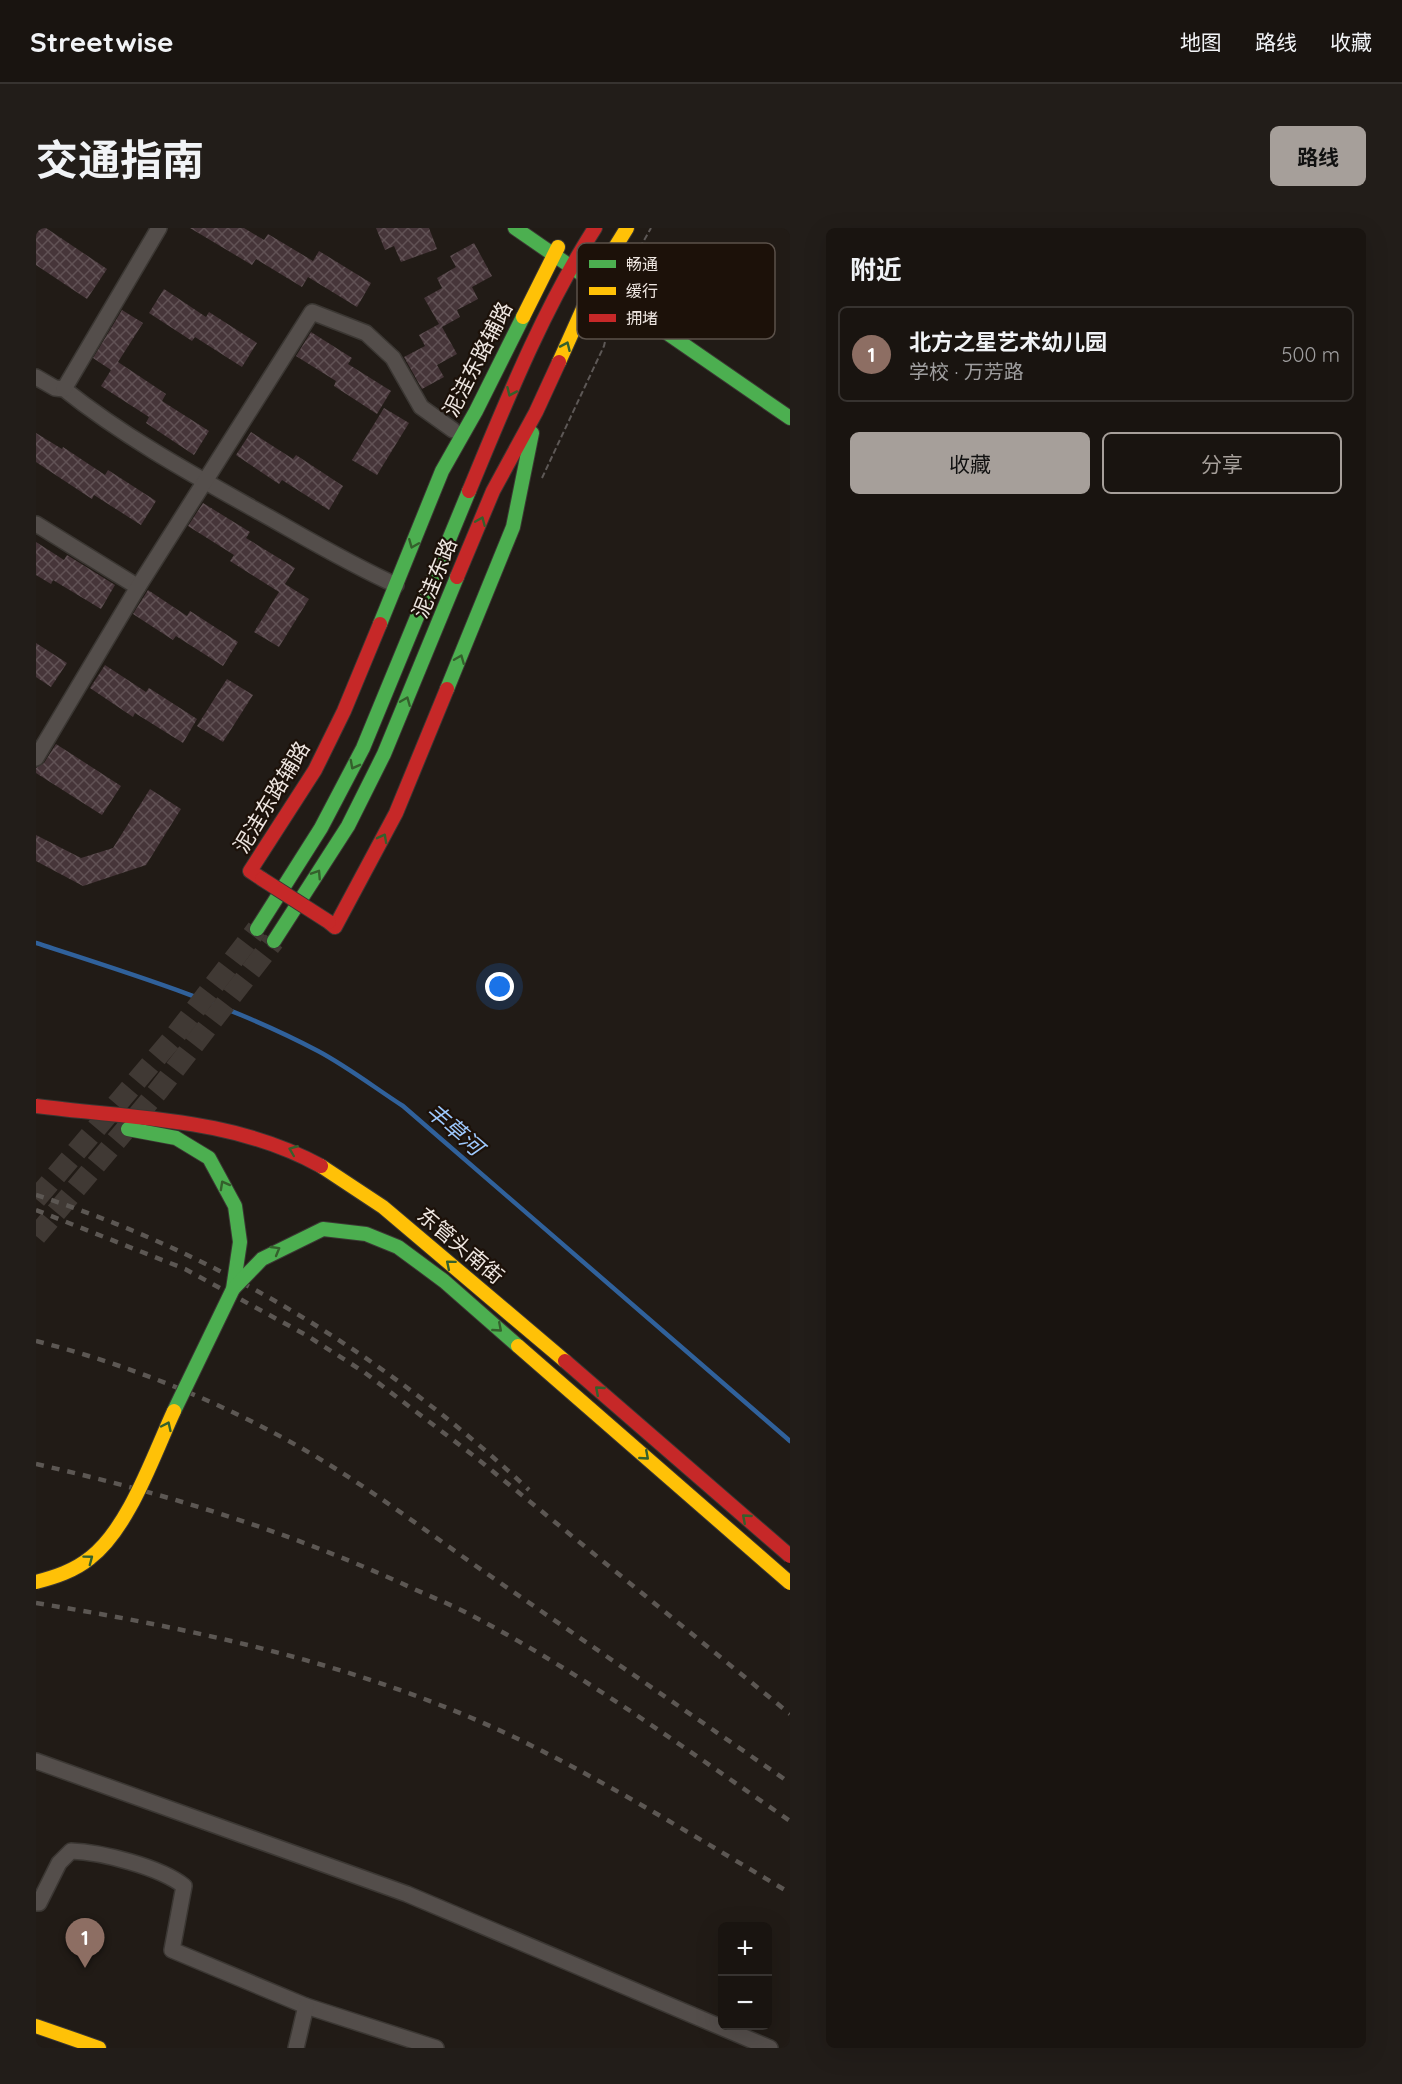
<!DOCTYPE html>
<html lang="zh">
<meta charset="utf-8">
<style>
body{margin:0;font-family:Quicksand,"Noto Sans SC",sans-serif;background:#221d19;color:#f1f3f6}
.controls{position:absolute;right:18px;bottom:18px;display:grid;overflow:hidden;border-radius:9px;box-shadow:0 6px 24px #0002}
.controls button{width:54px;height:54px;display:grid;place-items:center;padding:0;border:0;border-bottom:2px solid #373330;background:#191410;color:#f1f3f6;font:30px sans-serif}
.you{position:absolute;left:464px;top:759px;width:21px;height:21px;margin:-15px;border:4px solid #fff;border-radius:50%;background:#1a73e8;box-shadow:0 0 0 9px #1a73e833}
.badge{display:grid;place-items:center;width:39px;height:39px;border-radius:50%;background:#a69f9a;color:#fff;font-size:20px;font-weight:700}
.pin{position:absolute;translate:-50% -50px;filter:drop-shadow(0 2px 3px #0008)}
.pin::after{content:'';position:absolute;top:32px;width:21px;height:18px;background:inherit;clip-path:polygon(0 0,100% 0,50% 100%)}
.list{margin:0;padding:0;list-style:none}
h2{display:flex;justify-content:space-between;align-items:center;height:78px;margin:0;padding:0 24px;font-size:26px}
h2 small{font-size:20px;font-weight:400;color:#9f9e9f}
.list li{display:grid;grid-template-columns:39px 1fr auto;gap:18px;align-items:center;box-sizing:border-box;height:96px;margin:0 12px 12px;padding:0 12px;border:2px solid #373330;border-radius:9px}
.list b{display:block;font-size:22px;white-space:nowrap}
.list p{margin:0;font-size:20px;white-space:nowrap;color:#9f9e9f}
.list em{font-size:20px;font-style:normal;color:#9f9e9f}
.actions{display:flex;gap:12px;padding:18px 24px}
.actions a{flex:1;padding:14px 0;border:2px solid #a69f9a;border-radius:9px;text-align:center;font-size:21px;color:#a69f9a}
.actions .main{background:#a69f9a;color:#111}
.map{position:relative;flex:none;width:754px;height:1820px;overflow:hidden;border-radius:9px}
header{display:flex;align-items:center;gap:36px;box-sizing:border-box;height:84px;padding:0 30px;background:#191410;border-bottom:2px solid #373330}
header strong{font-size:28px}
nav{display:flex;gap:33px;margin-inline-start:auto;font-size:21px}
.intro{display:flex;align-items:center;justify-content:space-between;box-sizing:border-box;height:144px;padding:0 36px}
h1{margin:0;font-size:42px}
.button{padding:15px 27px;border-radius:9px;background:#a69f9a;color:#111;font-size:21px;font-weight:700}
main{display:flex;gap:36px;padding:0 36px}
aside{flex:1;background:#191410;border-radius:9px;box-shadow:0 6px 24px #0002}
.map>svg:first-child{display:block}
.lines{fill:none;stroke-linecap:round;stroke-linejoin:round}
.stream{stroke:#30619b;stroke-width:4.5}
.building{fill:url(#building-cross-hatch)}
.secondary-tunnel{stroke:#403934;stroke-width:21;stroke-dasharray:21 10;stroke-linecap:butt}
.street-casing{stroke:#3b3733;stroke-width:18}
.fast-casing{stroke:#3b3733;stroke-width:16}
.slow-casing{stroke:#3b3733;stroke-width:16}
.jam-casing{stroke:#3b3733;stroke-width:16}
.path{stroke:#5d5856;stroke-width:2;stroke-dasharray:6 3;stroke-linecap:butt}
.street{stroke:#544e4b;stroke-width:15}
.fast{stroke:#4caf50;stroke-width:14}
.slow{stroke:#ffc107;stroke-width:14}
.jam{stroke:#c62828;stroke-width:14}
.rail{stroke:#5c5753;stroke-width:4.5;stroke-dasharray:8 8;stroke-linecap:butt}
.fast-bridge-casing{stroke:#3b3733;stroke-width:16;stroke-linecap:butt}
.slow-bridge-casing{stroke:#3b3733;stroke-width:16;stroke-linecap:butt}
.jam-bridge-casing{stroke:#3b3733;stroke-width:16;stroke-linecap:butt}
.fast-bridge{stroke:#4caf50;stroke-width:14}
.slow-bridge{stroke:#ffc107;stroke-width:14}
.jam-bridge{stroke:#c62828;stroke-width:14}
.oneway{stroke:#34602c}
.labels{text-anchor:middle;dominant-baseline:central;stroke-width:4.5;stroke-linejoin:round;paint-order:stroke}
.street-label{font-size:21px;fill:#eee6e1;stroke:#1c1109}
.water-label{font-size:22px;font-style:italic;fill:#9ec9fe;stroke:#1c1109}
.key{fill:#1c1109;stroke:#5b514a;stroke-width:1.5}
.key-label{font-size:16px;fill:#eee6e1}
</style>
<header>
<strong>Streetwise</strong>
<nav><a>地图</a><a>路线</a><a>收藏</a></nav>
</header>
<div class="intro"><h1>交通指南</h1><a class="button">路线</a></div>
<main>
<div class="map">
<svg width="754" height="1820" viewBox="0 0 754 1820">
<defs>
<pattern id="building-cross-hatch" width="8" height="8" patternUnits="userSpaceOnUse" patternTransform="scale(1.5)"><rect width="8" height="8" fill="#463539"/><path d="M0 0l8 8M0 8l8-8" fill="none" stroke="#615255"/></pattern>
</defs>
<rect width="100%" height="100%" fill="#211b16"/>
<g class="lines">
<path class="stream" d="M0,715C96,746 193,776 282,823C312,839 339,860 367,878L754,1213"/>
</g>
<g class="building">
<polygon points="0,0 10,0 71,41 51,71 0,37"/>
<polygon points="154,0 208,0 228,12 232,6 277,33 283,23 335,55 321,79 272,49 266,59 220,31 216,37"/>
<polygon points="340,0 393,0 401,21 365,34 358,18 349,22"/>
<polygon points="438,15 456,48 436,59 442,71 421,82 424,89 406,99 421,126 401,137 408,149 386,161 368,129 389,118 383,107 403,96 388,70 406,60 401,50 420,39 414,28"/>
<polygon points="128,61 170,89 173,84 221,115 206,139 159,109 156,113 113,85"/>
<polygon points="86,82 107,95 82,134 130,166 126,173 173,203 158,227 110,195 113,189 65,158 75,142 57,130"/>
<polygon points="275,104 316,130 312,136 355,163 341,186 298,158 300,153 260,128"/>
<polygon points="348,180 373,195 341,247 316,232"/>
<polygon points="215,204 257,231 260,227 307,258 293,282 246,252 243,256 200,227"/>
<polygon points="0,205 26,221 27,219 69,247 72,242 120,273 105,297 58,267 56,271 0,234"/>
<polygon points="167,275 214,304 210,310 259,340 249,356 273,371 243,419 218,404 243,364 194,333 198,327 152,298"/>
<polygon points="0,314 28,332 31,327 79,357 65,381 17,352 15,356 0,347"/>
<polygon points="112,362 151,388 154,383 202,414 187,438 140,408 137,412 97,386"/>
<polygon points="0,415 31,435 15,459 0,449"/>
<polygon points="69,437 110,464 113,460 161,491 147,515 99,485 97,489 54,460"/>
<polygon points="191,451 217,467 187,514 161,498"/>
<polygon points="20,516 85,558 66,587 0,545 0,540 8,535"/>
<polygon points="114,561 145,581 110,637 47,658 0,633 0,607 45,630 77,620"/>
</g>
<g class="lines">
<g class="secondary-tunnel">
<polyline points="0,971 138,809 221,701"/>
<polyline points="0,1008 122,863 238,713"/>
</g>
<g class="street-casing">
<g id="street">
<path d="M0,149L19,160L28,161C87,208 152,244 218,281C265,307 311,335 360,357"/>
<polyline points="28,161 123,0"/>
<polyline points="0,296 102,359"/>
<polyline points="0,530 102,359 276,84 330,105 357,130 385,179 417,202"/>
<polyline points="0,1533 371,1666 734,1820"/>
<path d="M0,1675H3L23,1635L35,1623C65,1624 124,1639 148,1658L136,1722L270,1778L400,1820"/>
<polyline points="260,1820 270,1778"/>
</g>
</g>
<g class="fast-casing">
<g id="fast">
<polyline points="479,0 754,190"/>
<polyline points="344,396 406,243 440,183 487,89"/>
<polyline points="411,461 477,299 496,205"/>
<polyline points="221,701 285,600 327,520 433,263"/>
<polyline points="238,713 312,598 348,526 421,349"/>
</g>
</g>
<g class="slow-casing">
<g id="slow">
<polyline points="487,89 522,19"/>
<polyline points="523,134 562,47 591,0"/>
<polyline points="0,1798 63,1820"/>
</g>
</g>
<g class="jam-casing">
<g id="jam">
<path d="M433,263C470,174 507,81 559,0"/>
<polyline points="421,349 457,263 500,184 523,134"/>
<polyline points="226,651 214,643 279,542 308,483 344,396"/>
<polyline points="293,694 299,699 360,585 411,461"/>
</g>
</g>
<g class="path">
<polyline points="586,51 615,0"/>
<polyline points="506,250 568,118 575,88"/>
</g>
<use href="#street" class="street"/>
<use href="#fast" class="fast"/>
<use href="#slow" class="slow"/>
<use href="#jam" class="jam"/>
<g class="rail">
<path d="M0,967C184,1026 353,1130 493,1262"/>
<polyline points="0,982 149,1041 270,1107 328,1144 438,1228 754,1486"/>
<path d="M0,1113C90,1136 178,1171 260,1217C331,1257 396,1308 463,1354C560,1421 657,1488 754,1555"/>
<path d="M0,1236C128,1265 245,1301 365,1355C388,1366 412,1375 435,1387C547,1446 650,1521 754,1593"/>
<path d="M0,1375C165,1402 326,1437 478,1509C573,1555 663,1611 754,1665"/>
</g>
<g class="fast-bridge-casing">
<g id="fast-bridge">
<polyline points="92,901 140,910 173,930 199,978 204,1014 197,1061 138,1183"/>
<polyline points="197,1061 226,1031 287,1001 330,1006 362,1019 408,1053 482,1118"/>
</g>
</g>
<g class="slow-bridge-casing">
<g id="slow-bridge">
<polyline points="285,938 347,979 529,1133"/>
<polyline points="482,1118 754,1355"/>
<path d="M0,1354C19,1349 38,1343 54,1330C93,1300 117,1228 138,1183"/>
</g>
</g>
<g class="jam-bridge-casing">
<g id="jam-bridge">
<polyline points="226,651 293,694"/>
<path d="M0,878C98,891 196,889 285,938"/>
<polyline points="529,1133 754,1328"/>
</g>
</g>
<use href="#fast-bridge" class="fast-bridge"/>
<use href="#slow-bridge" class="slow-bridge"/>
<use href="#jam-bridge" class="jam-bridge"/>
</g>
<defs><path id="oneway-chevron" d="M-2-3.5L2.5 0L-2 3.5" fill="none" stroke-width="1.6" stroke-linecap="round" stroke-linejoin="round" transform="scale(1.5)"/></defs>
<g class="oneway">
<use href="#oneway-chevron" transform="translate(530 118) rotate(-66)"/>
<use href="#oneway-chevron" transform="translate(475 164) rotate(114)"/>
<use href="#oneway-chevron" transform="translate(445 293) rotate(-67)"/>
<use href="#oneway-chevron" transform="translate(377 316) rotate(112)"/>
<use href="#oneway-chevron" transform="translate(424 431) rotate(-68)"/>
<use href="#oneway-chevron" transform="translate(370 473) rotate(-68)"/>
<use href="#oneway-chevron" transform="translate(318 537) rotate(118)"/>
<use href="#oneway-chevron" transform="translate(347 610) rotate(-62)"/>
<use href="#oneway-chevron" transform="translate(281 646) rotate(-57)"/>
<use href="#oneway-chevron" transform="translate(257 922) rotate(-158)"/>
<use href="#oneway-chevron" transform="translate(188 957) rotate(-119)"/>
<use href="#oneway-chevron" transform="translate(240 1022) rotate(-30)"/>
<use href="#oneway-chevron" transform="translate(414 1036) rotate(-140)"/>
<use href="#oneway-chevron" transform="translate(462 1100) rotate(41)"/>
<use href="#oneway-chevron" transform="translate(563 1162) rotate(-139)"/>
<use href="#oneway-chevron" transform="translate(131 1198) rotate(-65)"/>
<use href="#oneway-chevron" transform="translate(609 1228) rotate(41)"/>
<use href="#oneway-chevron" transform="translate(710 1290) rotate(-139)"/>
<use href="#oneway-chevron" transform="translate(53 1331) rotate(-37)"/>
</g>
<g class="labels">
<g class="street-label">
<text transform="translate(441 131) rotate(-63)">泥洼东路辅路</text>
<text transform="translate(398 350) rotate(-68)">泥洼东路</text>
<text transform="translate(235 569) rotate(-59)">泥洼东路辅路</text>
<text transform="translate(425 1017) rotate(40)">东管头南街</text>
</g>
<g class="water-label">
<text transform="translate(419 901) rotate(41)">丰草河</text>
</g>
</g>
<rect x="541" y="15" width="198" height="96" rx="9" class="key"/>
<rect x="553" y="32" width="27" height="8" fill="#4caf50"/>
<rect x="553" y="59" width="27" height="8" fill="#ffc107"/>
<rect x="553" y="86" width="27" height="8" fill="#c62828"/>
<g class="key-label">
<text x="590" y="42">畅通</text>
<text x="590" y="69">缓行</text>
<text x="590" y="96">拥堵</text>
</g>
</svg>
<div class="controls">
<button>+</button>
<button>−</button>
</div>
<div class="you"></div>
<div class="pin badge" style="left:49px;top:1740px;background:#8d6e63">1</div>
</div>
<aside>
<h2>附近<small></small></h2>
<ul class="list">
<li><span class="badge" style="background:#8d6e63">1</span><div><b>北方之星艺术幼儿园</b><p>学校 · 万芳路</p></div><em>500 m</em></li>
</ul>
<div class="actions"><a class="main">收藏</a><a>分享</a></div>
</aside>
</main>
